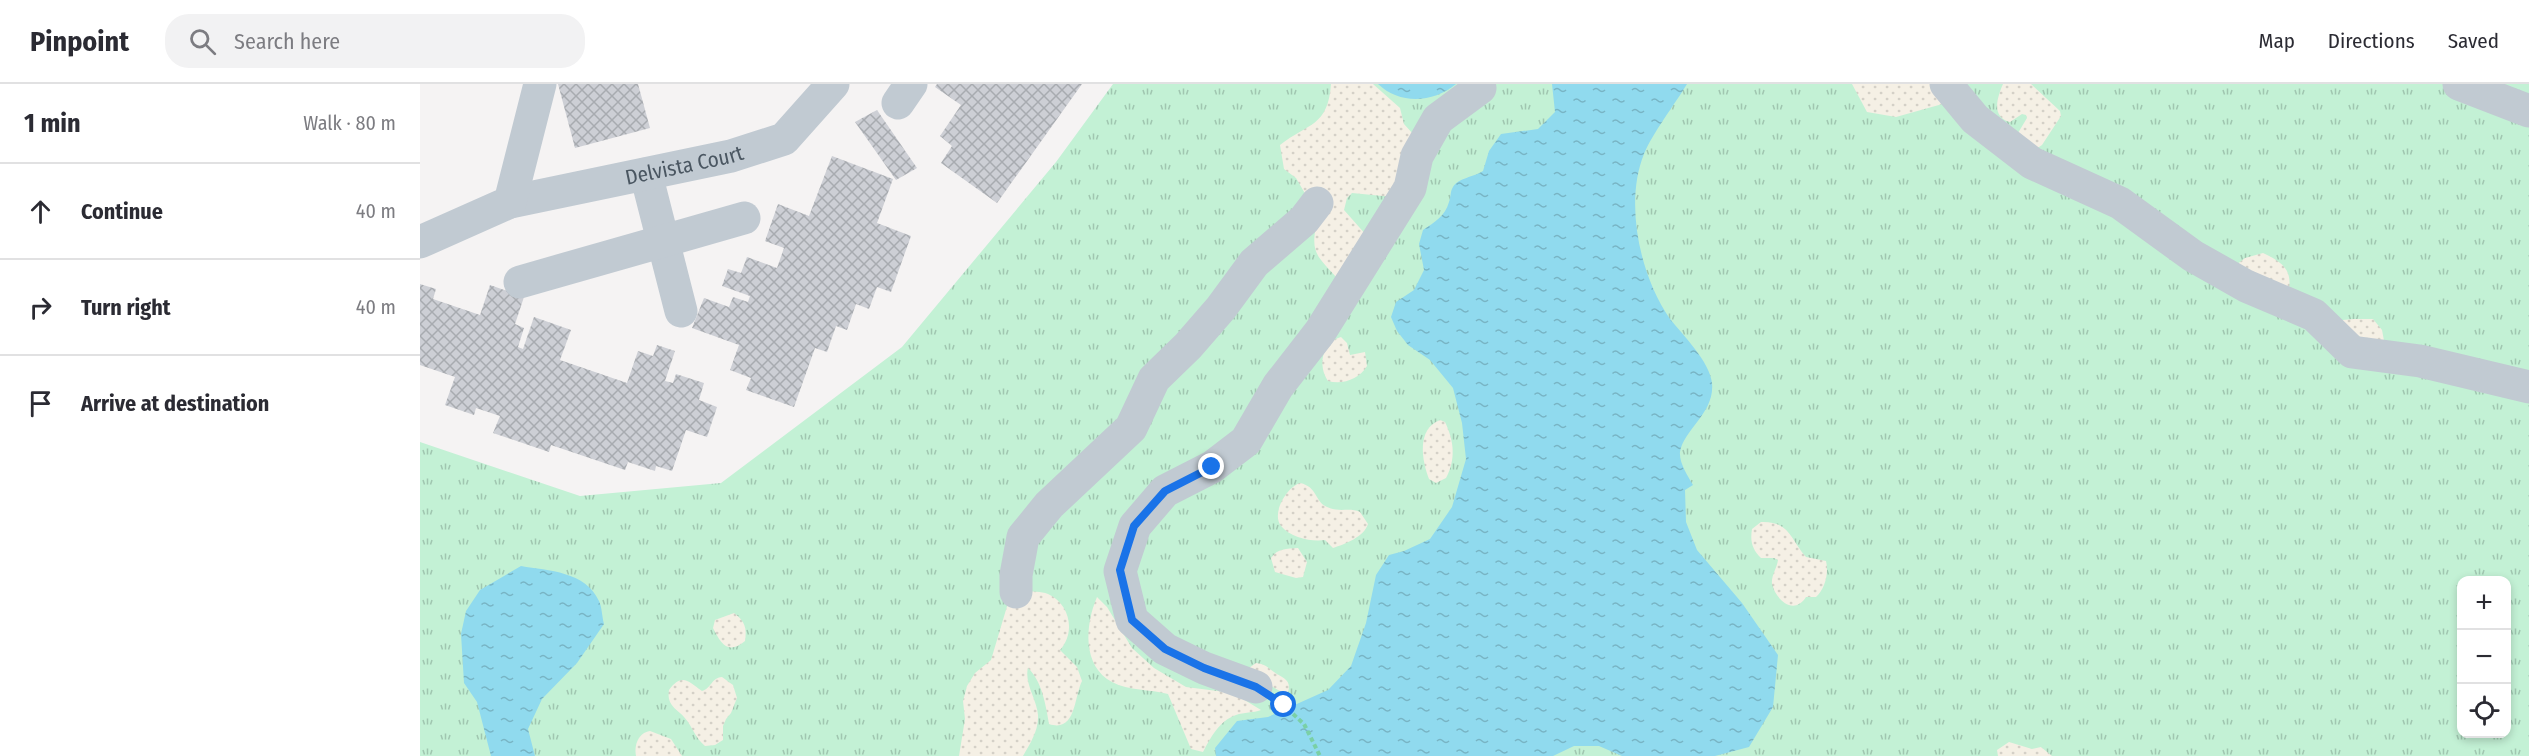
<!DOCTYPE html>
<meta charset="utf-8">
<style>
body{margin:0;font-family:"Fira Sans Condensed",sans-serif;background:#f2f2f3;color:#2b2b33}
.controls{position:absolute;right:18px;bottom:18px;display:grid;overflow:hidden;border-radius:12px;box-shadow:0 3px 9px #0003}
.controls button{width:54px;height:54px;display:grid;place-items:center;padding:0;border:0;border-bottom:2px solid #e1e1e2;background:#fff;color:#2b2b33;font:30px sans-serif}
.stop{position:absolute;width:18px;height:18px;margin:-14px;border:4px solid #1a73e8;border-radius:50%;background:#fff}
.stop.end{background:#1a73e8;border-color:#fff;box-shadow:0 2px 6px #0008}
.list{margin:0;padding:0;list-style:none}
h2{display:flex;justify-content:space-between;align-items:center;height:78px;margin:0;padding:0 24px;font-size:26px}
h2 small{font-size:20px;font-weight:400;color:#7c7c81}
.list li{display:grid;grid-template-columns:39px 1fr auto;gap:18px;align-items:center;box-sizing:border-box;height:96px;padding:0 24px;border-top:2px solid #e1e1e2}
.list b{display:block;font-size:22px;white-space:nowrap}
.list em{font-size:20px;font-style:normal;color:#7c7c81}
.icon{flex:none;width:33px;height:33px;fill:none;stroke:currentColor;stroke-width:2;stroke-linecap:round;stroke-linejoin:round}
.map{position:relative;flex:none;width:2109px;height:672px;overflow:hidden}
header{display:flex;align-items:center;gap:36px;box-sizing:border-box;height:84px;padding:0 30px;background:#fff;border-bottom:2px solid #e1e1e2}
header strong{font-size:28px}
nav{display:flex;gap:33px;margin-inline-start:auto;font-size:21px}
.search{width:420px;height:54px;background:#f2f2f3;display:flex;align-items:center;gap:15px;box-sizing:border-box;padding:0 21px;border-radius:24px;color:#7c7c81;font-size:22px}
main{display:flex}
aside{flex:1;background:#fff}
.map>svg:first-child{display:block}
.grass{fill:url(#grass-tufts);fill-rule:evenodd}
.sand{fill:url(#sand-dots)}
.water{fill:url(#water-ripples)}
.building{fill:url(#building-cross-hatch)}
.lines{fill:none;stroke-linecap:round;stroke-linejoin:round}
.path{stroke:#7ad0a6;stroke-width:4;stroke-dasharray:4.5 3;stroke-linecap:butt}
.minor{stroke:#c1cad2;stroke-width:33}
.route{stroke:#1a73e8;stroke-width:8}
.labels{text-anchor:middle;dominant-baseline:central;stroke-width:4.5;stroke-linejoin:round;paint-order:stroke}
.street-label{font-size:21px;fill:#4a5661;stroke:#fff}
</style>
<header>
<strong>Pinpoint</strong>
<div class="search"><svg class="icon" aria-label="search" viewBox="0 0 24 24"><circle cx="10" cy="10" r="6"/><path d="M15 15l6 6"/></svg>Search here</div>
<nav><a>Map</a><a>Directions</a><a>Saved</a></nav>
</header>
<main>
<aside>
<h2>1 min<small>Walk · 80 m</small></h2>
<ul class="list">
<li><svg class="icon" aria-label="ahead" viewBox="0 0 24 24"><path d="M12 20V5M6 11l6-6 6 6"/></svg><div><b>Continue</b></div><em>40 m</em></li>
<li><svg class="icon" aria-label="right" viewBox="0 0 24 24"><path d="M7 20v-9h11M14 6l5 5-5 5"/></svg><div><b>Turn right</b></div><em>40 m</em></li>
<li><svg class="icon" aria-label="arrive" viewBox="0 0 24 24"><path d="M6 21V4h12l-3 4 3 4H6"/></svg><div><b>Arrive at destination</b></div></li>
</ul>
</aside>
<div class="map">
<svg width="2109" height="672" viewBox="0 0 2109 672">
<defs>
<pattern id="grass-tufts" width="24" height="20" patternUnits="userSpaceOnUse" patternTransform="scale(1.5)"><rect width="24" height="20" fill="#c3f1d5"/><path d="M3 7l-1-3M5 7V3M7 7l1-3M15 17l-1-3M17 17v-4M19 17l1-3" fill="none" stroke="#a0c6b0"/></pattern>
<pattern id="sand-dots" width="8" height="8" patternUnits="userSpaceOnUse" patternTransform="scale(1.5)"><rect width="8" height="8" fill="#f5f0e5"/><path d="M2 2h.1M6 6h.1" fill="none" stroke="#d4d0c7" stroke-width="1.8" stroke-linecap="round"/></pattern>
<pattern id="water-ripples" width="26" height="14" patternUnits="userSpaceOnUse" patternTransform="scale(1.5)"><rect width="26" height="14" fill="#90daee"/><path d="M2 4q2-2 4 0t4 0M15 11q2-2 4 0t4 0" fill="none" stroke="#78b4c4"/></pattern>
<pattern id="building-cross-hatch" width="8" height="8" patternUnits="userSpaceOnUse" patternTransform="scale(1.5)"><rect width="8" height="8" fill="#cdcfd5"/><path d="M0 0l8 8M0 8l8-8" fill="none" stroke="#a8abb0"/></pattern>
</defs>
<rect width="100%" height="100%" fill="#f5f3f3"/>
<path class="grass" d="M693,0H2109V672H0V358L160,412L301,399L482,263L636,78ZM2042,496H2086V650H2042Z"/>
<g class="sand">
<path d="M911,0H953L980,24L984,40L993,50L973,113L932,109L927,114L924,126L947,152L919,196C894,169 890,169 898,132L876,94L864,85L860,61C888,39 908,43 911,0Z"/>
<polygon points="1432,0 1514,0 1526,19 1476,33 1447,28"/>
<path d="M1583,0H1611L1640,27L1641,32L1622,61L1616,65L1598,49L1607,34L1606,31L1602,30L1590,38C1571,33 1577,14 1583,0Z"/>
<path d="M1843,169C1862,178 1874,186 1868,210L1810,186L1825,174Z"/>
<polygon points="1934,235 1953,235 1962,246 1966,267 1911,237"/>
<path d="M921,253L927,259L930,271L945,268L947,282C939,295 923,301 908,297C898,282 901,259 921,253Z"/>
<path d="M1020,336L1025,338C1034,357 1036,375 1026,394L1016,399L1009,395C1002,377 996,345 1020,336Z"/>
<path d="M880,399C898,403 894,417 907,423C920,429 929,423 940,428L948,440C944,453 925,460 913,464L905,456C892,458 871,454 861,442C851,429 867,403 880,399Z"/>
<path d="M1341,438C1370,437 1370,455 1386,473L1406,477C1409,489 1405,505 1396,513H1386C1374,532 1356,516 1352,500C1351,492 1357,484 1358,476L1354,474H1341C1332,465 1330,457 1332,445Z"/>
<path d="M878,464L887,478L883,493L876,494L855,488L851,474C858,464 866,465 878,464Z"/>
<path d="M604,507C612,508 621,507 628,510C650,520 656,548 640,566L657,583L662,597C654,613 656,649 629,640C626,622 622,597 608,584C604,599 617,616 618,631C619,646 610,660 603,672H539L545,635L543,617L547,602L555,589L571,576L588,519Z"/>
<path d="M677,513L687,523L712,564L734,584L766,603L813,609L841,626C833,629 824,628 816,631C799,637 791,653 783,668L771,665L748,610C730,605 709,607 692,598C662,582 665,541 677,513Z"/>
<path d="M314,529C325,537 327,544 325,557C308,571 301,560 293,544L295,536Z"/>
<path d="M836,579C845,580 847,583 854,588C864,595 873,596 867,611L851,602L829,584Z"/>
<path d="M302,593L313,601L317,614L311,629L306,635L303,642V656L295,661L285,662C276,654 274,647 268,638C260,625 246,624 249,606C262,588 269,598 282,607C291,605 291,594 302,593Z"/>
<path d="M230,647L251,655L262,672H216C214,661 218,649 230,647Z"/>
<polygon points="1589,658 1612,665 1621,663 1632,672 1578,672 1577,666"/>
</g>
<g class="water">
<path d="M958,0H1036C1013,19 980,21 958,0Z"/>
<path d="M1132,0H1267C1255,20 1232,50 1224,70C1204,119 1220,192 1250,235C1263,251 1290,278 1292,299C1295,329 1264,345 1260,368C1259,379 1268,392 1273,401L1265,406L1266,438L1277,466L1322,519L1358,571L1353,623L1329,663L1295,672H1202L1179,662H1154L1133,672H796L795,664L817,637L848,633L908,606L931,582L946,539L956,491L969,471L984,467L1010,455L1032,423L1046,375L1042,339L1033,304L1010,276L988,261L977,247L971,233L976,218L994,206L1004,186L999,160L1003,146C1015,138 1025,132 1029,118C1031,114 1030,107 1033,103C1038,94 1054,93 1063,87L1069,67L1081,50L1118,45L1135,28Z"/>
<path d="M101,482C129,487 165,487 179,517C182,523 182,533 184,540L157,579L122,615L108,645L115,672H71L57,618L44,599L41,550L46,527L60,506Z"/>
</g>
<g class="building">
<polygon points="138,0 218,0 230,44 155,64"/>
<polygon points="517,0 662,0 577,119 521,79 532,62 520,52 541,21 515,3"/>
<polygon points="457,26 497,84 476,96 435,38"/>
<polygon points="412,72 473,95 457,139 491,152 471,208 457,203 449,225 436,220 427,246 416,242 407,268 395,264 374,323 326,306 331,294 310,286 319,261 272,244 284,214 309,223 313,213 328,218 330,212 302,202 308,185 321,189 327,173 357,184 364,164 345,157 358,120 389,132"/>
<polygon points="0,200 16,205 13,215 60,231 70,201 104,213 95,240 104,244 98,263 103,265 114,233 151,246 140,276 207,299 218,267 233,272 237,261 255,267 245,297 253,299 256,290 284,299 279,316 297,323 287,353 266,346 252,387 236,382 235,387 208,378 205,386 131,361 129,368 73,349 80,332 56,324 54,331 25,321 35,293 0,281"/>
</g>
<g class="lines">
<polyline class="path" points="862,620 884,640 900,672"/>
<g class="minor">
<polyline points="1526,0 1555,35 1612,79 1700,119 1773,172 1826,202 1894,231 1932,268 2000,277 2109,303"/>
<polyline points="2039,0 2109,27"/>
<polyline points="478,19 491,0"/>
<polyline points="226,90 261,227"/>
<path id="s1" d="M90,118L311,72L364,55L413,0"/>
<polyline points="0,158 90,118 120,0"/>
<polyline points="100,198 324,134"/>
<polyline points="596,508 596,491 603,453 629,421 711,344 734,295 768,262 801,224 834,179 884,136 897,119"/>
<polyline points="836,603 784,584 745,565 712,536 700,487 715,442 745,407 792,383 826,357 858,302 900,248 990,104 997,72 1018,35 1060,4"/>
</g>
</g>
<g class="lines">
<polyline class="route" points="792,383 745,407 714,442 700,486 712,536 745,565 784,584 836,603 864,621"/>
</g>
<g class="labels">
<g class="street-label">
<text stroke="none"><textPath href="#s1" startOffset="178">Delvista Court</textPath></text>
</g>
</g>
</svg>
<div class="controls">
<button>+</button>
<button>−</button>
<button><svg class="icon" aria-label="locate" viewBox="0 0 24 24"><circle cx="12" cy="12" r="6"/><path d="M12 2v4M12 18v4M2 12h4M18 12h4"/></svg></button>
</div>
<div class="stop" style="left:864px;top:621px"></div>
<div class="stop end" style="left:792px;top:383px"></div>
</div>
</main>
